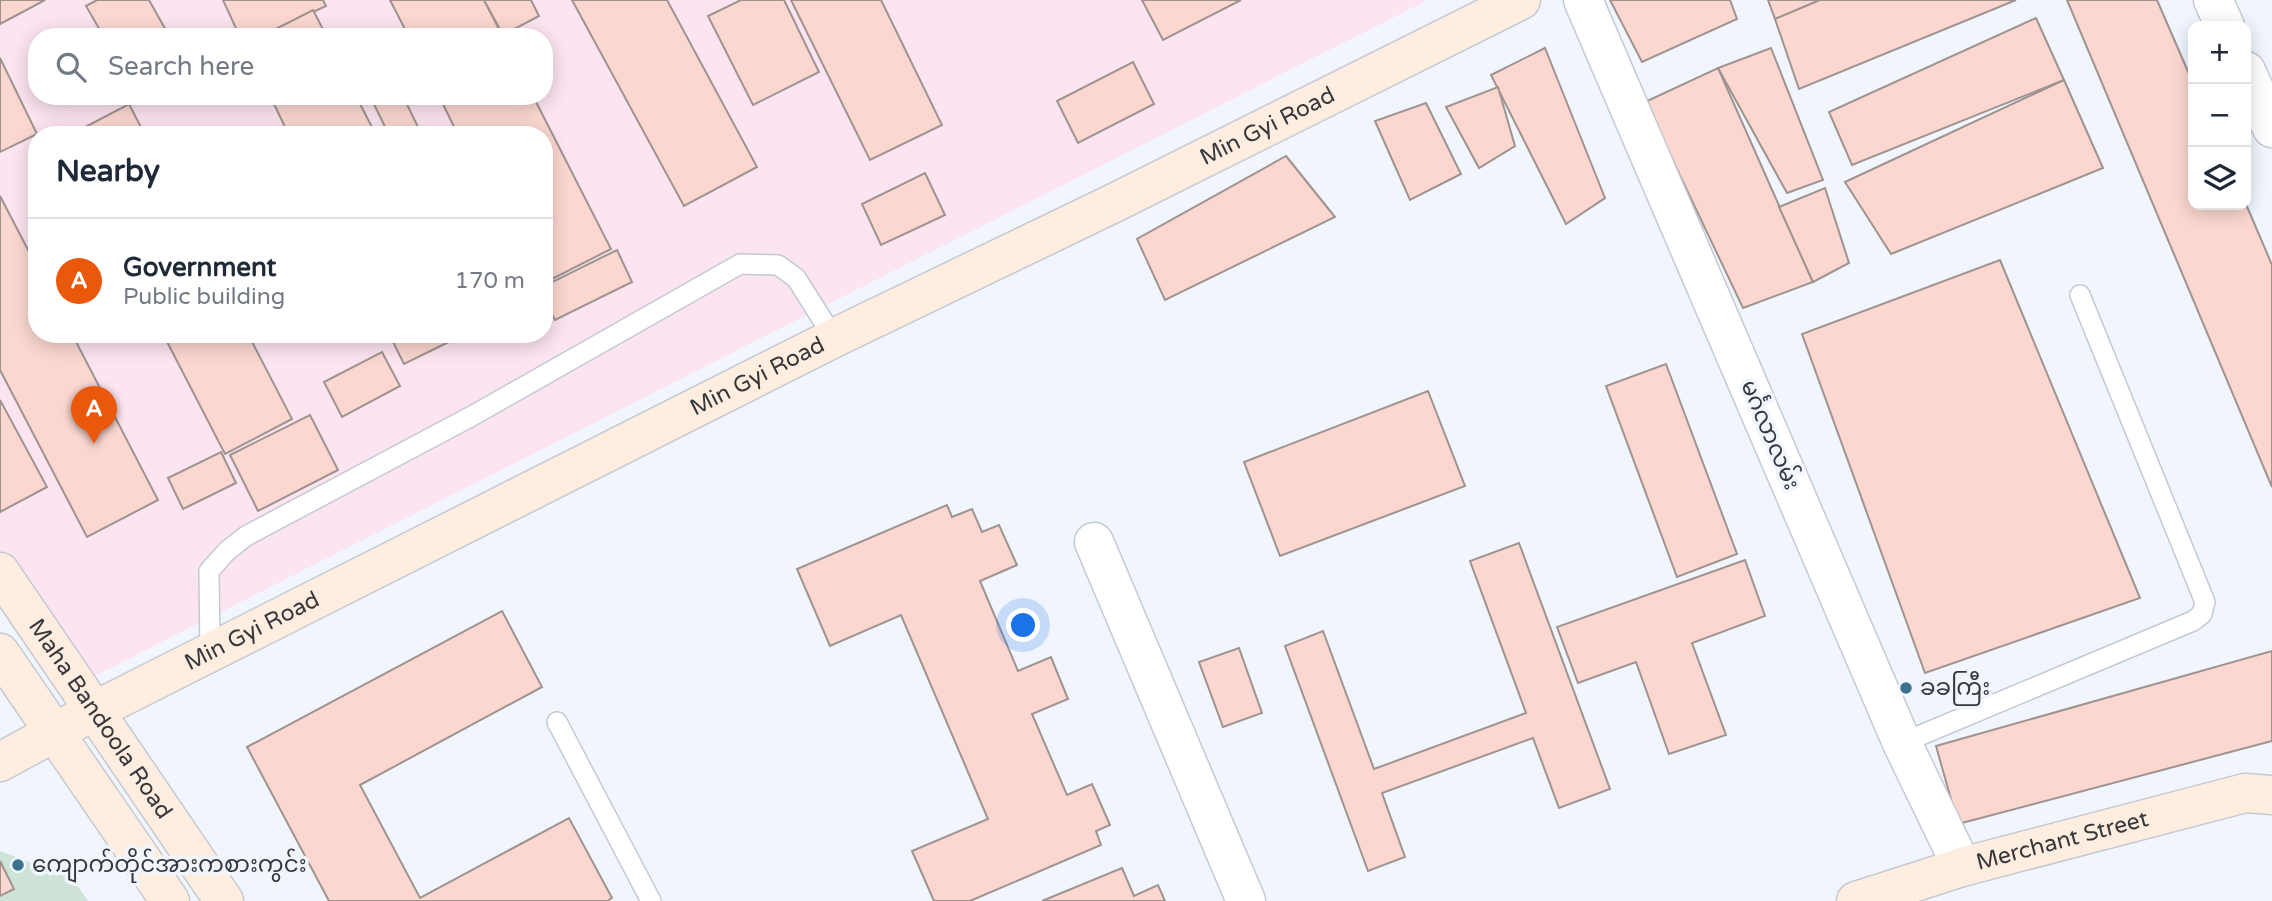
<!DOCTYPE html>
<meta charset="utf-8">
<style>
body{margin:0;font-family:"Varela Round","Noto Sans Myanmar",sans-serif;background:#f2f2f3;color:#1f2937}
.controls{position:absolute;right:21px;top:21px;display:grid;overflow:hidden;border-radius:14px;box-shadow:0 4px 18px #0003}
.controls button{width:63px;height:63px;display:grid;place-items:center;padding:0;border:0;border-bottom:2px solid #e0e1e3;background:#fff;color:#1f2937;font:35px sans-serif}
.you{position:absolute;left:1024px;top:626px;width:24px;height:24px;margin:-18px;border:5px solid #fff;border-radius:50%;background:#1a73e8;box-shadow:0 0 0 10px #1a73e833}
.badge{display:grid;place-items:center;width:46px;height:46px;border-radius:50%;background:#ea580c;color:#fff;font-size:23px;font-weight:700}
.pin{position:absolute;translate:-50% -58px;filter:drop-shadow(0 2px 4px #0008)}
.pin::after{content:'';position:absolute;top:37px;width:24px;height:21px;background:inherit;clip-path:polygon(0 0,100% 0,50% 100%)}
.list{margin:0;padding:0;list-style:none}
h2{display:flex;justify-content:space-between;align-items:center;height:91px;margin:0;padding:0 28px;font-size:30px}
h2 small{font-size:23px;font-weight:400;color:#747a83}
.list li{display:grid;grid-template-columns:46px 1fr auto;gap:21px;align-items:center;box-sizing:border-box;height:126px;padding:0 28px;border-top:2px solid #e0e1e3}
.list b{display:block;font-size:26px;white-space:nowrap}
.list p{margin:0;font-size:23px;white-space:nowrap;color:#747a83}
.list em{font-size:23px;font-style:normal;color:#747a83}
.icon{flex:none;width:38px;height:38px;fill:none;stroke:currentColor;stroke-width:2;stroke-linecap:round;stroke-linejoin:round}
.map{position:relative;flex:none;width:2272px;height:901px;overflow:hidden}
.search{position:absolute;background:#fff;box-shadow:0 4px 18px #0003;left:28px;top:28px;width:525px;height:77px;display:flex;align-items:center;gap:18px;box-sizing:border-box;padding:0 24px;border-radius:28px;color:#747a83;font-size:26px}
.panel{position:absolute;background:#fff;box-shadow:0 4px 18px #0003;left:28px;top:126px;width:525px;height:217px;border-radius:28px}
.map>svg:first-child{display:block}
.medical{fill:#fce4f0;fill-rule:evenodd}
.green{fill:#cde3d7}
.building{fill:#fbd7d0;stroke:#9f9390;stroke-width:2}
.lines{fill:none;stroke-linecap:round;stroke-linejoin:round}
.service-casing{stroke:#c4c9d3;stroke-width:22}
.minor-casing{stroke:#c4c9d3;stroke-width:41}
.tertiary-casing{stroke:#c4c9d3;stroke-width:41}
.secondary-casing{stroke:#c4c9d3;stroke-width:41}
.service{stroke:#fff;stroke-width:19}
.minor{stroke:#fff;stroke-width:38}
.tertiary{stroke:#fff;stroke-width:38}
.secondary{stroke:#ffeddf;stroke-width:38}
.poi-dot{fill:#3b728d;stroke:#f1f6fe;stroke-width:2.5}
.labels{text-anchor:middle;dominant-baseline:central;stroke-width:7;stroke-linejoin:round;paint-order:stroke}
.street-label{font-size:23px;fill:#36383c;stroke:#f1f6fe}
.poi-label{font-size:23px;fill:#36383c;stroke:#f1f6fe;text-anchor:start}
</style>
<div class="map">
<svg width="2272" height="901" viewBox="0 0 2272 901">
<rect width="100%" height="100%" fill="#f1f6fe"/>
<path class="medical" d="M0,0H1423L1424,2L81,683L0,559ZM37,37H544V96H37ZM37,135H544V334H37Z"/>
<polygon class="green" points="0,851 72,878 88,901 0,901"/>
<g class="building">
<polygon points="0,0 45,0 0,24"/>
<polygon points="97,0 149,0 168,34 163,37 104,37 86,6"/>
<polygon points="223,0 323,0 326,6 260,37 240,37"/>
<polygon points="390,0 484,0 503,37 409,37"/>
<polygon points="484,0 531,0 539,16 503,35"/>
<polygon points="572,0 667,0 757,167 684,206"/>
<polygon points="741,0 784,0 819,72 753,105 708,16"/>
<polygon points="791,0 881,0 942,125 870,160"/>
<polygon points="1142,0 1241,0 1163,40"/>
<polygon points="1610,0 1730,0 1737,19 1642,62"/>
<polygon points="1768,0 1820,0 1775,19"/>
<polygon points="1820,0 2016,0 1799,89 1775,19"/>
<polygon points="2067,0 2157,0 2193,83 2193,205 2246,204 2272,265 2272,487"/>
<polygon points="313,10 327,37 260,37"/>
<polygon points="2036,18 2064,80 1852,165 1829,112"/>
<polygon points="1545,48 1605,198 1566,224 1491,75"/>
<polygon points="1771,48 1823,180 1787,193 1718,68"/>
<polygon points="0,58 37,134 0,152"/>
<polygon points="1133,62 1154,104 1078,143 1057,101"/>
<polygon points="1718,68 1813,282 1743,308 1645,102"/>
<polygon points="2064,80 2103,168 1891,254 1845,182"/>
<polygon points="1498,87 1515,146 1479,168 1446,107"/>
<polygon points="270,96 356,96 376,135 289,135"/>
<polygon points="370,96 403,96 418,127 402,135 389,135"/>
<polygon points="439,96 533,96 611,249 544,283 544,135 458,135"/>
<polygon points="1426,103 1461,174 1410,200 1375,121"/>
<polygon points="129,104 145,135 70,135"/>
<polygon points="1286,156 1335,217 1165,300 1137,239"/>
<polygon points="925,173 945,215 881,245 862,204"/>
<polygon points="1825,188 1849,263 1813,282 1779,207"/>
<polygon points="0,196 37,267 37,334 72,334 158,500 87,537 0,370"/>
<polygon points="617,250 632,282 555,320 544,299 544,286"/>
<polygon points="2000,260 2140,598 1925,673 1802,334"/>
<polygon points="163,334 248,334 292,419 225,454"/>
<polygon points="389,334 465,334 404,364"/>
<polygon points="382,352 400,386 342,417 324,382"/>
<polygon points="1666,364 1737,554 1677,577 1606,386"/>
<polygon points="1428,391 1465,486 1280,556 1244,462"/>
<polygon points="0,400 47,487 0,512"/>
<polygon points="310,415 338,470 258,511 230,455"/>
<polygon points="221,452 236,483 183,509 168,478"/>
<polygon points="947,505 952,517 972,509 982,532 999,525 1017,565 980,581 1018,671 1051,657 1068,699 1032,714 1067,795 1092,784 1110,825 1096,831 1101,845 970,901 934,901 912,851 988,819 901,615 830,646 797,569"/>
<polygon points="1519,543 1610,789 1559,808 1533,738 1382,793 1405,857 1368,871 1285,646 1323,631 1374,769 1526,713 1470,561"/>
<polygon points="1745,560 1765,616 1692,643 1726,735 1669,754 1636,662 1578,683 1557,627"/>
<polygon points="502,611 542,687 360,785 420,898 569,818 612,898 607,901 329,901 247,747"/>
<polygon points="1239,648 1262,713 1223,727 1199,662"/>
<polygon points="2272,651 2272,741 1958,824 1936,746"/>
<polygon points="0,861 14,889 0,896"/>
<polygon points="1122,868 1134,896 1158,885 1165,901 1042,901"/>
</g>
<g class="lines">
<g class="service-casing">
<g id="service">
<polyline points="210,653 209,571 227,551 246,536 472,416 740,264 778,265 796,278 834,338"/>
<polyline points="557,722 651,901"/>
<polyline points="1902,743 2193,621 2202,614 2205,602 2080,295"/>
</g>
</g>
<g class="minor-casing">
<g id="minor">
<polyline points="1583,0 1902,743 1962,867"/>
<polyline points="1094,542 1246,901"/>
</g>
</g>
<g class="tertiary-casing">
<g id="tertiary">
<polyline points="2213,0 2225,26"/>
<polyline points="2246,71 2272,128"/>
</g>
</g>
<g class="secondary-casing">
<g id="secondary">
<path id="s1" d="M0,572L224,901"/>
<polyline points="0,653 170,901"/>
<path id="s2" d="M0,762L94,711L834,338L1116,202L1521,0"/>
<path id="s3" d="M1856,901L1962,867L2245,793L2272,795"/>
</g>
</g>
<use href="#service" class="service"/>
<use href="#minor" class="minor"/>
<use href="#tertiary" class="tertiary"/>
<use href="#secondary" class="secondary"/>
</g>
<g class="poi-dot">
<circle cx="1906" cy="688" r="7"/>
<circle cx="18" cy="865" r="7"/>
</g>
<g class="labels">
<g class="street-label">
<text stroke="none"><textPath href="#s2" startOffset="1418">Min Gyi Road</textPath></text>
<text stroke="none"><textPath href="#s2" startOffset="850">Min Gyi Road</textPath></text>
<text transform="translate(1770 435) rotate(67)">မင်္ဂလာလမ်း</text>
<text stroke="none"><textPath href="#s2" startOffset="284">Min Gyi Road</textPath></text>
<text stroke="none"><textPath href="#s1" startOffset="178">Maha Bandoola Road</textPath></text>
<text stroke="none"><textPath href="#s3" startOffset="215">Merchant Street</textPath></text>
</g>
<g class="poi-label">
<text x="1920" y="688">ခခကြီး</text>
<text x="32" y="865">ကျောက်တိုင်အားကစားကွင်း</text>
</g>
</g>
</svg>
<div class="controls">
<button>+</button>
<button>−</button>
<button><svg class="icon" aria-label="layers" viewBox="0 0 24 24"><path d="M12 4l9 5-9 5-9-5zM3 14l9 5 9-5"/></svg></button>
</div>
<div class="you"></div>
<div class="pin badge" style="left:94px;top:444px">A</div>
<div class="search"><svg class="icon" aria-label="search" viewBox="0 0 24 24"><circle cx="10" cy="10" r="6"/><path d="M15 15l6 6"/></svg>Search here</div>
<section class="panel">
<h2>Nearby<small></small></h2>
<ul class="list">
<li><span class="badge">A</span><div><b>Government</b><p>Public building</p></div><em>170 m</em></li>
</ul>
</section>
</div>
